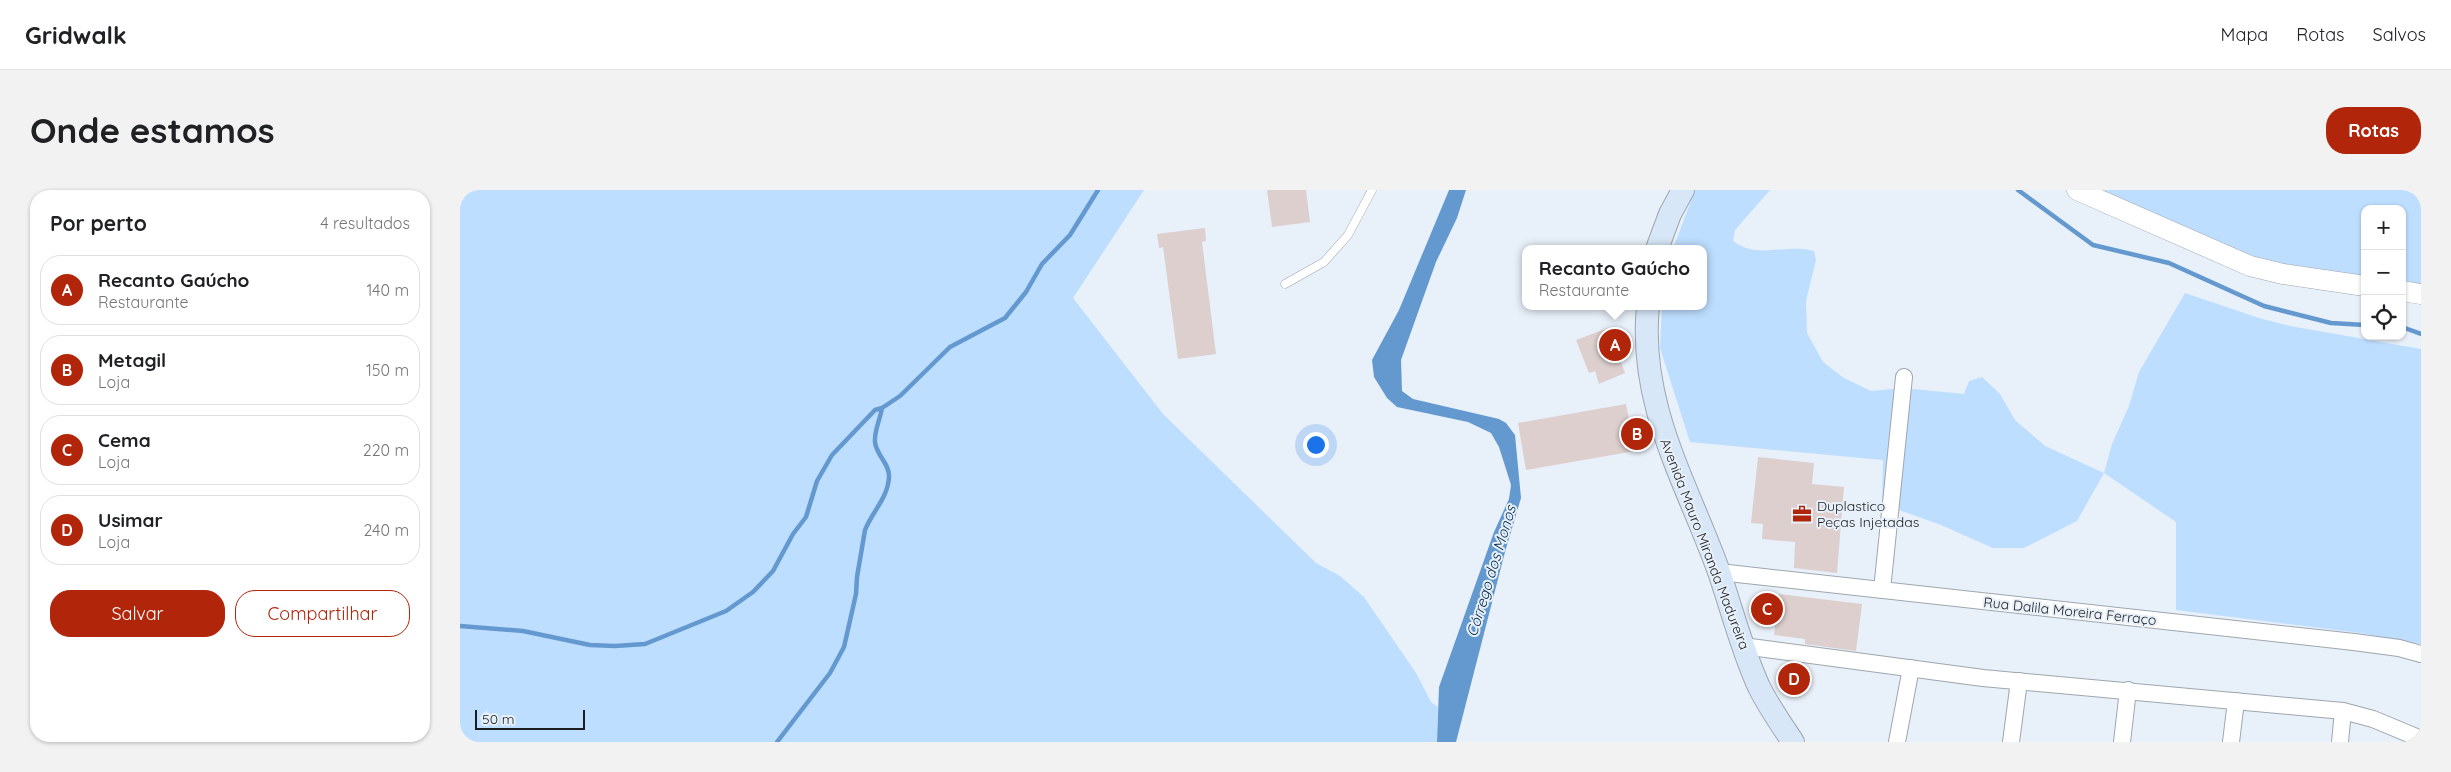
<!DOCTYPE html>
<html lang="pt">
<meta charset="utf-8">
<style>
body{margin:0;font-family:Quicksand,sans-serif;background:#f2f2f2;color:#202124}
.controls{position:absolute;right:15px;top:15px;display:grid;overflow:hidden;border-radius:10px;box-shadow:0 1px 4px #0004}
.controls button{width:45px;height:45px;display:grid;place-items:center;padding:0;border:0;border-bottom:1px solid #e0e0e0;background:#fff;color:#202124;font:25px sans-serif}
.scale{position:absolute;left:15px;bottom:12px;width:110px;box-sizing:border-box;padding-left:5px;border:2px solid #1b1e21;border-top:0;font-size:14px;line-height:18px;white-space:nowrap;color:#1b1e21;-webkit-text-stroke:4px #e8f0f9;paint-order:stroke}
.you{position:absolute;left:855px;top:254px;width:18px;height:18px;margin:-12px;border:4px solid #fff;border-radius:50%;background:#1a73e8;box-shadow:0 0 0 8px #1a73e833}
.badge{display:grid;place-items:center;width:32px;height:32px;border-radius:50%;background:#b1250a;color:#fff;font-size:16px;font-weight:700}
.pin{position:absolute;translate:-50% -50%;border:2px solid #fff;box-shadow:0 1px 5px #0006}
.popup{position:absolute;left:1062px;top:55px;width:185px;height:65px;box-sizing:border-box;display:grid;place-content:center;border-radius:10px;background:#fff;filter:drop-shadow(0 1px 4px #0005);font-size:16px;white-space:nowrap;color:#757577}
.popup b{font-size:19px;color:#202124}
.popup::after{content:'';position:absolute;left:50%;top:100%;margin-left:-10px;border:10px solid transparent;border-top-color:#fff}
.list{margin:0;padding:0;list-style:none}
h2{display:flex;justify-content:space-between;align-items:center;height:65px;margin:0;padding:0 20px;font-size:21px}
h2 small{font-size:16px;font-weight:400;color:#757577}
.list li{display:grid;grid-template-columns:32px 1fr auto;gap:15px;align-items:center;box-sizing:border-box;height:70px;margin:0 10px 10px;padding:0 10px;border:1px solid #e0e0e0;border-radius:20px}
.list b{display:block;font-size:19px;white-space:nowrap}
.list p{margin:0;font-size:16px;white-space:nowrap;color:#757577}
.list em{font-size:16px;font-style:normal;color:#757577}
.actions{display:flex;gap:10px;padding:15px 20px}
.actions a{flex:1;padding:11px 0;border:1px solid #b1250a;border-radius:20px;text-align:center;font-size:18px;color:#b1250a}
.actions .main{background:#b1250a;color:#fff}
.icon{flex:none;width:28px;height:28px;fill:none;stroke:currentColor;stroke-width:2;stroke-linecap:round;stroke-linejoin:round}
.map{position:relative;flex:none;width:1961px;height:552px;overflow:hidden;border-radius:20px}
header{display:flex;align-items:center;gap:30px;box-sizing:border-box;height:70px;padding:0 25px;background:#fff;border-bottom:1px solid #e0e0e0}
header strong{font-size:24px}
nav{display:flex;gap:28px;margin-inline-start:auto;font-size:18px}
.intro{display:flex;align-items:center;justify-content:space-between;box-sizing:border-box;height:120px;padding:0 30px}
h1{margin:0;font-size:35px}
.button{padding:12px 22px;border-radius:20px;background:#b1250a;color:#fff;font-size:18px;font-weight:700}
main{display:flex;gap:30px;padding:0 30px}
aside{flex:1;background:#fff;border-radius:20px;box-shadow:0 1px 4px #0004}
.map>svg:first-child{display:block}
.green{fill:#bedeff}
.water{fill:#6499cf}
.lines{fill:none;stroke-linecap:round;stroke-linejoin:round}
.stream{stroke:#6499cf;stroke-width:4.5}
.building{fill:#dccfcd}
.service-casing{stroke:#9ea6ae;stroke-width:9}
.minor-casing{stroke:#9ea6ae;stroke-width:18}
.tertiary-casing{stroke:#9ea6ae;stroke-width:21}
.secondary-casing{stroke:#9ea6ae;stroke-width:24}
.service{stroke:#fff;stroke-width:8}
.minor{stroke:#fff;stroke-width:16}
.tertiary{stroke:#fff;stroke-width:20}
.secondary{stroke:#d7e7f8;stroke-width:22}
.labels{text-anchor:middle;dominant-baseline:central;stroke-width:4;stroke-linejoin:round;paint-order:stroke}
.poi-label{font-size:14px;fill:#1b1e21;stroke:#e8f0f9;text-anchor:start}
.street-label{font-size:14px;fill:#1b1e21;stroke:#e8f0f9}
.water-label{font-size:15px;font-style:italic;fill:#032b4e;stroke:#e8f0f9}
</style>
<header>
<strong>Gridwalk</strong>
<nav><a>Mapa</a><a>Rotas</a><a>Salvos</a></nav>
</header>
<div class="intro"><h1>Onde estamos</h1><a class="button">Rotas</a></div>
<main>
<aside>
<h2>Por perto<small>4 resultados</small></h2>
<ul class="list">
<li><span class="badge">A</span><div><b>Recanto Gaúcho</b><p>Restaurante</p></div><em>140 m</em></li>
<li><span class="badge">B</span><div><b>Metagil</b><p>Loja</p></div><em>150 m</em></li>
<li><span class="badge">C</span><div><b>Cema</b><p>Loja</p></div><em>220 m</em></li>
<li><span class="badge">D</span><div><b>Usimar</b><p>Loja</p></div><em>240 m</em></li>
</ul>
<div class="actions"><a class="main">Salvar</a><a>Compartilhar</a></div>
</aside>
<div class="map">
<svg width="1961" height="552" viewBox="0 0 1961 552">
<rect width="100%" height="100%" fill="#e8f0f9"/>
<g class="green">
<polygon points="0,0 684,0 613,108 703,224 856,373 880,386 904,407 956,483 971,512 978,517 977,552 0,552"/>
<path d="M1235,0H1310L1275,40L1273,51C1297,70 1326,53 1354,61L1356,70L1346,111L1347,143L1363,172L1384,188L1411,201L1443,198L1504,204L1509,191L1522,187L1540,204L1555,230L1585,256L1644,283L1652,254L1669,216L1679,182L1725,103L1799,128L1830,136L1961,159V454L1900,443L1716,420V332L1644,283L1617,331L1564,358H1533L1481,335L1422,314L1423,270L1230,252L1200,158L1202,116H1244V59H1213Z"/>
<polygon points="1633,0 1961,0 1961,96 1942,95 1942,19 1905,19 1905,89 1806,72"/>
</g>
<polygon class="water" points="989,0 1006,0 997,28 976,72 941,170 942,201 953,209 1039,229 1046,233 1055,245 1061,308 1045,362 996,552 977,552 979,497 1034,342 1049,309 1051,295 1039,257 1031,243 1008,232 937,217 927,208 914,187 912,170 939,120"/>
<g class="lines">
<g class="stream">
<polyline points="1558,0 1633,55 1709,73 1804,116 1871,133 1905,135"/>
<polyline points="1942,137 1961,144"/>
<polyline points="0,436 63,441 130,455 155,456 185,454 266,421 293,402 313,381 333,344 346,327 357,291 372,265 415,220 422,218 440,206 490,157 545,128 566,102 582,74 610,45 638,0"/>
<path d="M317,552L370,483L384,457L396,404L397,387L405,340C412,322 428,308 429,287C430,274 416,265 415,252C414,241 420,230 422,218"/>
</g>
</g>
<g class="building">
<polygon points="807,0 846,0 850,32 812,37"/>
<polygon points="745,38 746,51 742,52 756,164 718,169 703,57 699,58 697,44"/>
<polygon points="1148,138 1165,183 1139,194 1135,181 1129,183 1116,150"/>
<polygon points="1166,214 1175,261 1066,280 1058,233"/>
<polygon points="1298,267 1354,273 1352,294 1384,297 1377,383 1334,378 1335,352 1302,349 1303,334 1291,333"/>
<polygon points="1319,404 1402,414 1396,461 1345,454 1345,449 1314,445"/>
</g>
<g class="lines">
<g class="service-casing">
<polyline id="service" points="825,94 864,72 888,45 912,0"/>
</g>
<g class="minor-casing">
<g id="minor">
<polyline points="1259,382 1894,452 1939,458 1961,464"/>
<polyline points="1422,400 1444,187"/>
<polyline points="1283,456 1523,488 1883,521 1913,529 1961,549"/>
<polyline points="1437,552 1451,478"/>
<polyline points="1551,552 1559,491"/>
<polyline points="1662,552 1668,500"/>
<polyline points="1771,552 1776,511"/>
<polyline points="1880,552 1883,521"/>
</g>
</g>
<g class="tertiary-casing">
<g id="tertiary">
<polyline points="1617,0 1790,76 1823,84 1905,96"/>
<polyline points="1942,101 1961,104"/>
</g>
</g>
<g class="secondary-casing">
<g id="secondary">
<polyline points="1197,59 1210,24 1223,0"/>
<path d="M1188,116C1178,215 1227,293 1259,382C1272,420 1282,460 1299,497C1309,517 1321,534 1333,552"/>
</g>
</g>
<use href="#service" class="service"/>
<use href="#minor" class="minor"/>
<use href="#tertiary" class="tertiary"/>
<use href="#secondary" class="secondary"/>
</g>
<defs>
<g id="office-bare" transform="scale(1.5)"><path d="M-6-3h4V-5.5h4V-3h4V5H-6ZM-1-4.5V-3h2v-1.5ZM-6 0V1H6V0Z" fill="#b1250a" stroke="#e8f0f9" stroke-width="2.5" paint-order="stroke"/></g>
</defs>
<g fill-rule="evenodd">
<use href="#office-bare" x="1342" y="324"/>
</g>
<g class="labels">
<g class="poi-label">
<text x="1357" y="316">Duplastico<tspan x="1357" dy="16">Peças Injetadas</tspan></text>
</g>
<g class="street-label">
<text transform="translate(1245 354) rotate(69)">Avenida Mauro Miranda Madureira</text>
<text transform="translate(1610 421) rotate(6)">Rua Dalila Moreira Ferraço</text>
</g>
<g class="water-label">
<text transform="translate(1031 381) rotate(-73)">Córrego dos Monos</text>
</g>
</g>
</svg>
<div class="controls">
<button>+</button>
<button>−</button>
<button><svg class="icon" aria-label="locate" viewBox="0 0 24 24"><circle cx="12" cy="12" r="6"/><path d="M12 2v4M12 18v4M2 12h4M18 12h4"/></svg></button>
</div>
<div class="scale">50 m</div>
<div class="you"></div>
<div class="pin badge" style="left:1155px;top:155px">A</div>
<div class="popup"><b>Recanto Gaúcho</b>Restaurante</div>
<div class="pin badge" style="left:1177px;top:244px">B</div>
<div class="pin badge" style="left:1307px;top:419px">C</div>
<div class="pin badge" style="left:1334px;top:489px">D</div>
</div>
</main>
